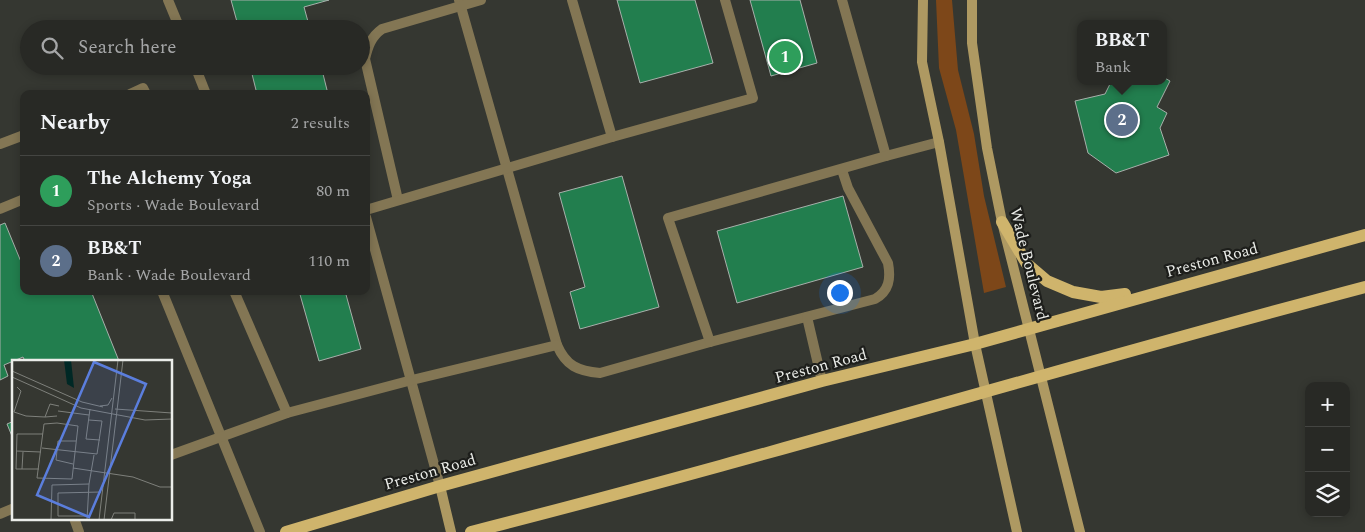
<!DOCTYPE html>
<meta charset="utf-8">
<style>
body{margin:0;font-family:Spectral,serif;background:#30312d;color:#f1f3f6}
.controls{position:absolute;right:15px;bottom:15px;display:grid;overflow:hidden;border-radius:10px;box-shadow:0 2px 8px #0003}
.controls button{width:45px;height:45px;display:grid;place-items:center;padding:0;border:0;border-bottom:1px solid #444542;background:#282925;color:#f1f3f6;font:25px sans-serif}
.you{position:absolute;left:839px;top:292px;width:18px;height:18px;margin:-12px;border:4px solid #fff;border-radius:50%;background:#1a73e8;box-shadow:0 0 0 8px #1a73e833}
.badge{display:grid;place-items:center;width:32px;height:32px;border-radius:50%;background:#95b2f1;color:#fff;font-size:16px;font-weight:700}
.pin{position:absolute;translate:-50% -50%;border:2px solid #fff;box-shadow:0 1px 5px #0006}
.popup{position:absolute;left:1077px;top:20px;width:90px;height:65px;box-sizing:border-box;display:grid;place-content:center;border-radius:10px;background:#282925;filter:drop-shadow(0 1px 4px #0005);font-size:16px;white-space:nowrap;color:#a5a6a7}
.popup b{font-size:19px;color:#f1f3f6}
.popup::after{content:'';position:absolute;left:50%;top:100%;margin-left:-10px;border:10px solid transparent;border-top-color:#282925}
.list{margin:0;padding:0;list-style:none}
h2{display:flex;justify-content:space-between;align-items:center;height:65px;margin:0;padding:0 20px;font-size:21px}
h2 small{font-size:16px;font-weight:400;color:#a5a6a7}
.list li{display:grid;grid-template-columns:32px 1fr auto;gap:15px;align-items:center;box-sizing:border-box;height:70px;padding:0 20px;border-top:1px solid #444542}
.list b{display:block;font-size:19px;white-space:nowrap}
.list p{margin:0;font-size:16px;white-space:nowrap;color:#a5a6a7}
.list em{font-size:16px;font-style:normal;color:#a5a6a7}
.icon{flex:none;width:28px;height:28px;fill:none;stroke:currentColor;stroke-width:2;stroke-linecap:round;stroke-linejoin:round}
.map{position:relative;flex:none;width:1365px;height:532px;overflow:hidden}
.search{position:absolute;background:#282925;box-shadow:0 2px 8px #0003;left:20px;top:20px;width:350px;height:55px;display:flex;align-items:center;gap:12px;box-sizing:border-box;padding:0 18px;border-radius:28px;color:#a5a6a7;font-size:19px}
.panel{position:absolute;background:#282925;box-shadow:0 2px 8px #0003;left:20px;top:90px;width:350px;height:205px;border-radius:10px}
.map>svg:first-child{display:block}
.green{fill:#7d4719}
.building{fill:#227e4e;stroke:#a8b0ab}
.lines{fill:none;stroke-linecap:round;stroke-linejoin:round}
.lane{stroke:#837654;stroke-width:10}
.secondary{stroke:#ae9962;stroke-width:10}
.primary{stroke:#cfb46c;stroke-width:12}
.labels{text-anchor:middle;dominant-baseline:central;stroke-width:4.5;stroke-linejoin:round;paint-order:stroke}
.street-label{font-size:16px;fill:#ebede9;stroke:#1d1e1b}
.inset-road{fill:none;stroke:#7e807b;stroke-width:1}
.view{fill:#5b7edd;fill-opacity:0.15;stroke:#5b7edd;stroke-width:2.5}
.inset-edge{fill:none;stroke:#ebede9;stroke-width:2.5}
</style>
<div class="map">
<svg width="1365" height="532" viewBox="0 0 1365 532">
<rect width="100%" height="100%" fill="#353731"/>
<polygon class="green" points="936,0 952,0 958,70 974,134 984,196 1006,287 984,293 956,130 939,68"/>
<g class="building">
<polygon points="231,0 329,0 304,7 310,29 239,29"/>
<polygon points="617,0 695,0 713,63 640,83"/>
<polygon points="750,0 800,0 817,63 771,76"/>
<polygon points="250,66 321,66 328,94 257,94"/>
<polygon points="1163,77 1170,81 1157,107 1167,113 1160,128 1169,155 1116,173 1088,153 1075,101 1105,94 1111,82 1123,88 1127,81 1163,81"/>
<polygon points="622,176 659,307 580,329 570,292 585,287 559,193"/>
<polygon points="843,196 863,267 737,303 717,231"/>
<polygon points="5,223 24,269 24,291 91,291 119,361 25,361 23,357 4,365 8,376 0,380 0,225"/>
<polygon points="299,291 345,291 361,349 319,361"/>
<polygon points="14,421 14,441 7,424"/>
</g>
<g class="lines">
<g class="lane">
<polyline points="168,0 180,29"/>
<path d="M459,0L557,345C566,366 578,371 600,373L710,342L875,299C889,291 891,279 888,263L848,188L842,170"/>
<polyline points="572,0 612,137"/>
<polyline points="842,0 886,156"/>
<polyline points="195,66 206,94"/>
<polyline points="130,94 143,88 146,94"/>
<polyline points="0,144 24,135"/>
<path d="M398,200L365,59C368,46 371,37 382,29L481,0"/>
<polyline points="0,209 24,199"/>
<polyline points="366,210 612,137 753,98 725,0"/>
<polyline points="366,217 440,486"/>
<polyline points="162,291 260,532"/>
<polyline points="807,317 822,381"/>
<polyline points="710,342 668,218 886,156 939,142"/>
<polyline points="287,413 412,380 557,345"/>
<polyline points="171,455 287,413 234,291"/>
<polyline points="0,514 14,508"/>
<polyline points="74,518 79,532"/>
</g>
<g class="secondary">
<polyline points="923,0 922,62 939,142 975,344 1017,532"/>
<polyline points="972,0 972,43 987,148 1002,222 1080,532"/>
<polyline points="440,486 451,532"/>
</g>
<g class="primary">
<polyline points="1002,222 1027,264 1047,281 1073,292 1101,297 1125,294"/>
<polyline points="286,532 440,486 822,381 975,344 1365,235"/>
<path d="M471,532C771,456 1066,366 1365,287"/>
</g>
</g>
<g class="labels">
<g class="street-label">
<text transform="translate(1212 260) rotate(-15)">Preston Road</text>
<text transform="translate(1029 264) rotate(76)">Wade Boulevard</text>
<text transform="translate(821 366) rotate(-15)">Preston Road</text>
<text transform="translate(430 472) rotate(-16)">Preston Road</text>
</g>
</g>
<g transform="translate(12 360)">
<rect width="160" height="160" fill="#353731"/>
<path d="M52,0H59L62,28L55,24Z" fill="#002825"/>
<path class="inset-road" d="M0,11L70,42L91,47M0,17L69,48L133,60L160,59M5,27L9,31L2,52L14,56L33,57M88,46L96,45L100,38M78,49L74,79L88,80M103,49L160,53M46,51L77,55M45,56L33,57L38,44L47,46M45,63L66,66L60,119L25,118L32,64ZM30,88L85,94L90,61L77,60M4,91L29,92M61,104L44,100L46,81H64M61,108L121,117L148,127H160M10,109L11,92M27,109H4L5,74H31M77,124L82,95M75,156H46V133L89,132M39,160L40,125L77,124L75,160M87,160L106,0M92,160L111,0M99,160L102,153H123V160"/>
<path class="view" d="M82,2L134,24L77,157L25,135Z"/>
<rect width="160" height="160" class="inset-edge"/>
</g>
</svg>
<div class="controls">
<button>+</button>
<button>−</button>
<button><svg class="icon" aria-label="layers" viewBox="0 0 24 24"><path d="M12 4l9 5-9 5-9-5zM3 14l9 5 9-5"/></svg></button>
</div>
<div class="you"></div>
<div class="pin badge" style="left:785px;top:57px;background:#2e9e5b">1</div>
<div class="pin badge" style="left:1122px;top:120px;background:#5c6f8a">2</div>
<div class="popup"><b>BB&amp;T</b>Bank</div>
<div class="search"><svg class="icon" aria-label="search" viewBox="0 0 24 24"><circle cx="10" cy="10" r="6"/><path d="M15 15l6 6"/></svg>Search here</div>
<section class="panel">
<h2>Nearby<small>2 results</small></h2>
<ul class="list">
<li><span class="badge" style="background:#2e9e5b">1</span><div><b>The Alchemy Yoga</b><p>Sports · Wade Boulevard</p></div><em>80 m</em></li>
<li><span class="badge" style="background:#5c6f8a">2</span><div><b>BB&amp;T</b><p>Bank · Wade Boulevard</p></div><em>110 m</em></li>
</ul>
</section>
</div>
